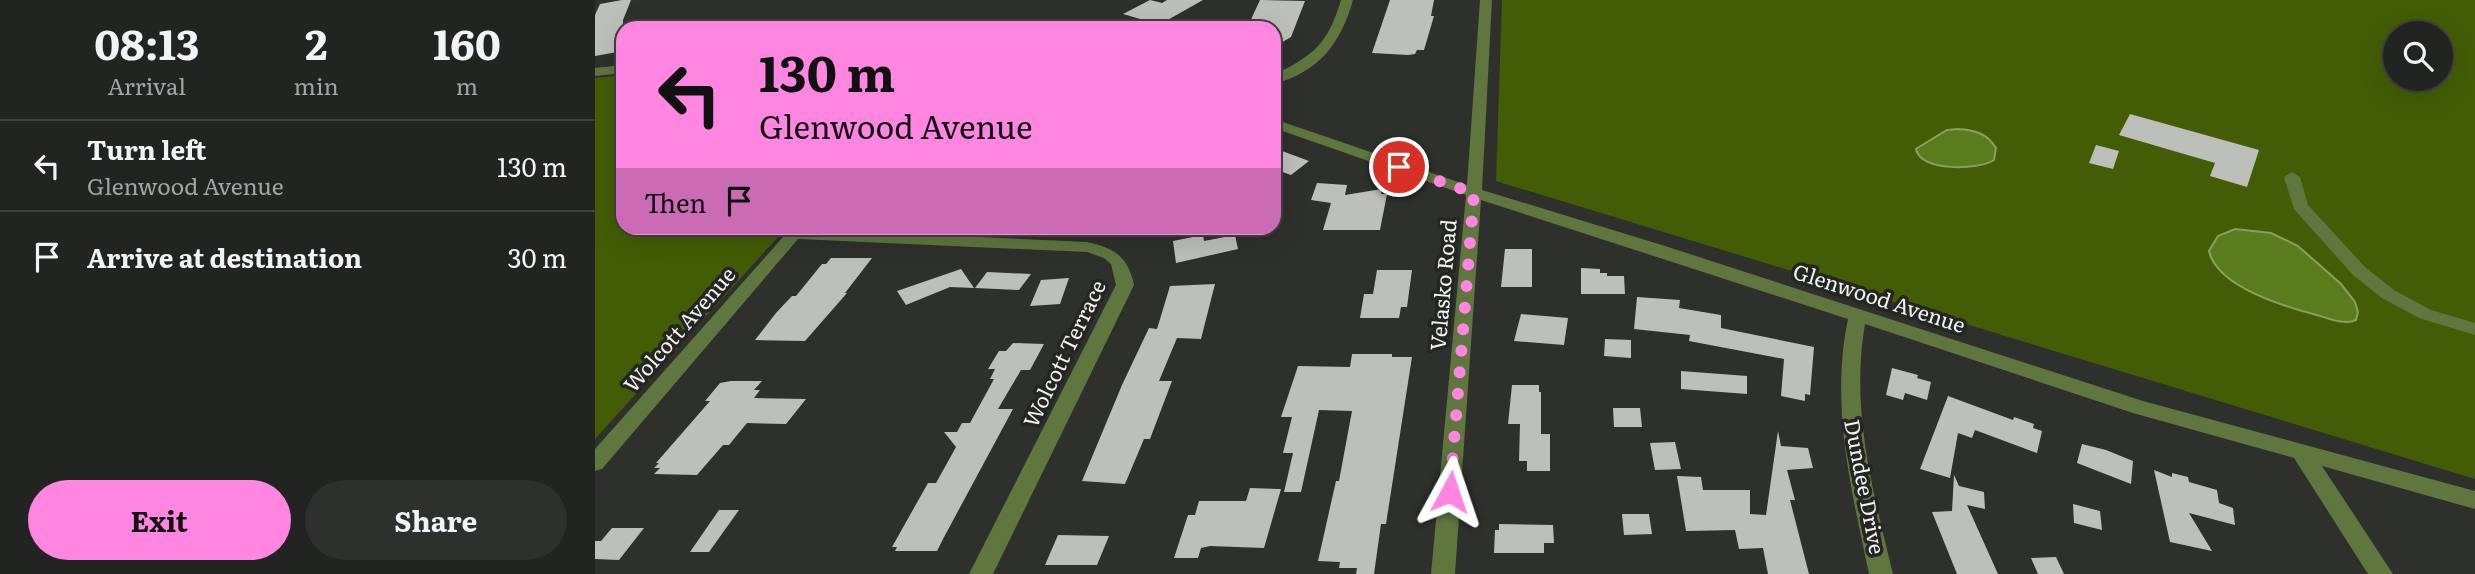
<!DOCTYPE html>
<style>
body{margin:0;font-family:Literata,serif;background:#2e302e;color:#f1f3f6;height:100vh;display:flex;flex-direction:column;font-size:26px;white-space:nowrap}
*{box-sizing:border-box;margin:0}
p{font-size:23px;color:#a2a4a5}
.icon{flex:none;width:38px;height:38px;fill:none;stroke:currentColor;stroke-width:2;stroke-linecap:round;stroke-linejoin:round}
.map{position:relative;flex:1;overflow:hidden}
.panel{display:flex;flex-direction:column;background:#222421;width:595px}
.panel>*{flex:none}
.top-card{position:absolute;left:21px;top:21px;width:665px;height:214px;border-radius:21px;box-shadow:0 7px 28px #0002,0 0 0 2px #3f413f;background:#fe86e0;color:#111;overflow:hidden}
.tools{position:absolute;left:1788px;top:21px;display:grid;gap:14px}
.tools a{display:grid;place-items:center;width:70px;height:70px;border-radius:50%;background:#222421;box-shadow:0 7px 28px #0002,0 0 0 2px #3f413f;font-size:35px}
.pin{position:absolute;display:grid;place-items:center;width:60px;height:60px;color:#fff;margin:-30px;border:4px solid #fff;border-radius:50%;box-shadow:0 2px 7px #0007}
.me{position:absolute;width:77px;margin:-38px;rotate:5deg;stroke-linejoin:round;filter:drop-shadow(0 0 5px #0008)}
.turn{display:flex;align-items:center;gap:24px;height:147px;padding:0 28px;font-size:32px}
.turn .icon{width:91px;height:91px;stroke-width:2.5}
.turn b{display:block;font-size:49px;line-height:60px}
.then{display:flex;align-items:center;height:66px;padding:0 28px;background:#0003;gap:14px;font-size:26px}
.eta{display:flex;justify-content:space-evenly;align-items:center;height:119px;text-align:center}
.eta b{font-size:42px;font-weight:700;line-height:49px}
.action{display:flex;gap:14px;margin-top:auto;padding:14px 28px}
.action a{flex:1;height:80px;border-radius:42px;background:#fe86e0;color:#111;font-size:28px;font-weight:700;line-height:80px;text-align:center}
.action a+a{background:#2e302e;color:#f1f3f6}
ul{padding:0;list-style:none}
li{display:flex;align-items:center;gap:21px;height:91px;padding:0 28px;border-top:2px solid #3f413f}
li div{flex:1}
li b{display:block;font-size:26px}
li em{font-style:normal}
main{display:flex;flex:1;min-height:0}
.map>svg:first-child{display:block}
.green{fill:#425d05;fill-rule:evenodd}
.water{fill:#5b7c1c;stroke:#89a05c;stroke-width:2}
.building{fill:#bdbfba}
.lines{fill:none;stroke-linecap:round;stroke-linejoin:round}
.minor{fill:#5f763f;fill-rule:evenodd}
.route{stroke:#fe86e0;stroke-width:12;stroke-dasharray:0 21.6}
.labels{text-anchor:middle;stroke-width:7;stroke-linejoin:round;paint-order:stroke}
.street-label{font-size:21px;fill:#f3f4f2;stroke:#242622}
</style>
<main>
<section class="panel">
<div class="eta">
<div><b>08:13</b><p>Arrival</p></div>
<div><b>2</b><p>min</p></div>
<div><b>160</b><p>m</p></div>
</div>
<ul>
<li><svg class="icon" aria-label="left" viewBox="0 0 24 24"><path d="M17 20v-9H6M10 6l-5 5 5 5"/></svg><div><b>Turn left</b><p>Glenwood Avenue</p></div><em>130 m</em></li>
<li><svg class="icon" aria-label="arrive" viewBox="0 0 24 24"><path d="M6 21V4h12l-3 4 3 4H6"/></svg><div><b>Arrive at destination</b></div><em>30 m</em></li>
</ul>
<div class="action"><a>Exit</a><a>Share</a></div>
</section>
<div class="map">
<svg width="1880" height="574" viewBox="0 0 1880 574">
<rect width="100%" height="100%" fill="#2e302c"/>
<g class="green">
<path d="M907,0H1880V479L901,181ZM1801,33H1846V79H1801Z"/>
<path d="M28,75V228H191L0,439V78Z"/>
</g>
<g class="water">
<path d="M1363,129C1379,130 1392,133 1401,148L1399,160C1384,170 1325,172 1321,149L1324,147L1352,130Z"/>
<path d="M1640,229L1676,233L1703,246L1746,284L1760,302L1763,312L1761,320C1748,326 1731,317 1718,314C1688,306 1622,286 1614,251L1623,236Z"/>
</g>
<g class="building">
<path d="M27,0H36L28,20V51L0,56V15L5,4Z"/>
<path d="M555,0L567,3L572,0H608L569,22L559,23L528,14Z"/>
<path d="M665,0L710,1L696,37L679,47V28H652Z"/>
<path d="M795,0H839L836,16H839L829,50H822L820,54L813,55L777,53Z"/>
<path d="M1535,114L1664,150L1652,187L1615,176L1620,163L1524,135Z"/>
<path d="M1501,145L1524,151L1518,169L1494,163Z"/>
<path d="M679,148L714,161L696,175L679,169Z"/>
<path d="M722,183L752,185L750,195L787,189L786,194H792L785,230H728L736,203L716,200Z"/>
<path d="M608,235L609,241L640,235L643,249L581,263L578,241Z"/>
<path d="M910,249H937V287H906Z"/>
<path d="M236,258H277L250,293H252L210,341L160,340L181,313L197,296H201L227,264H231Z"/>
<path d="M986,268L1005,269V273H1012V276H1029L1030,294H986Z"/>
<path d="M366,269L379,288L355,287L311,305L302,291Z"/>
<path d="M782,270H817L812,307H806L804,318H765L769,294H778Z"/>
<path d="M392,272L436,274L424,290L380,288Z"/>
<path d="M474,278L465,304L435,306L446,280Z"/>
<path d="M620,284L606,339L582,338L564,381H577L555,439H549L530,484L487,481L527,385L554,328L562,329L575,286Z"/>
<path d="M1042,297L1085,300L1084,308L1126,315V328L1219,347L1215,395L1210,394V401L1186,396L1189,359L1094,341L1095,335L1039,329Z"/>
<path d="M926,314L973,318L969,345L919,341Z"/>
<path d="M1010,339L1036,340V358L1009,356Z"/>
<path d="M418,343L449,344L435,370H426L403,409H418L348,539L342,551H300L302,547H297L333,483H341L361,447L349,432H362L367,423H375L399,379H395L400,369H393L404,351H411Z"/>
<path d="M757,354H797V357H817L791,524H786L779,574H761L762,568H744L745,562L723,561L741,481H744L757,411L724,410L706,492H689L698,453H688L697,417H686L703,366L755,367Z"/>
<path d="M1297,368L1323,375L1322,378L1336,382L1332,400L1310,393L1308,400L1291,395Z"/>
<path d="M1086,371L1152,376V394L1086,389Z"/>
<path d="M136,381H167L159,390H165L159,398L211,399L191,424L152,423L134,445H128L102,475L59,474L65,468H59L64,463H61L115,401H110L125,383Z"/>
<path d="M917,385H944V392H946V434H955V471H932V461H924L925,424H913Z"/>
<path d="M1353,396L1418,420L1419,417L1439,424L1438,428L1447,431L1442,453L1380,430L1377,438L1363,433L1355,478L1325,469Z"/>
<path d="M1018,408H1045L1047,427H1019Z"/>
<path d="M1183,431L1186,446L1213,448L1218,468L1192,470L1200,500H1195L1214,574H1173L1168,548L1144,549L1140,530L1091,531L1082,476L1106,477L1108,490H1155V514L1171,515Z"/>
<path d="M1080,442L1086,469L1060,470L1055,443Z"/>
<path d="M1487,444L1511,450L1538,461L1536,484L1482,463Z"/>
<path d="M1559,470L1577,477V473L1593,477L1594,482L1622,490L1624,503L1638,508L1640,525L1594,513L1617,551L1575,542Z"/>
<path d="M1359,475L1364,486L1389,492L1390,509L1372,505L1403,574H1362L1337,512L1357,511Z"/>
<path d="M655,488L686,489L669,548L615,546L606,548L603,558H579L593,515H600L604,501H651Z"/>
<path d="M1478,504L1505,511L1507,530L1479,523Z"/>
<path d="M124,510H144L114,552H95Z"/>
<path d="M1027,514H1054L1057,534L1029,535Z"/>
<path d="M904,524L958,525L959,543H949V553H899L900,530H904Z"/>
<path d="M17,528H49L24,560L0,559V541H6Z"/>
<path d="M463,535L514,536L502,565H450Z"/>
<path d="M1461,557L1469,574H1443L1436,558Z"/>
</g>
<g class="lines">
<g class="minor">
<path d="M746,0H758C746,43 724,72 679,84V75C719,55 733,44 746,0Z"/>
<path d="M885,0H897L887,190L1070,246L1548,401L1880,491V509L1727,466L1798,574H1773L1699,458L1538,413L1270,324C1255,410 1278,491 1298,574H1274C1256,488 1235,406 1253,319L886,200L860,574H836L871,195L679,128V119L872,185Z"/>
<path d="M28,65V73L0,76V68Z"/>
<path d="M1697,172L1705,177L1713,205L1770,267L1799,290L1836,310L1880,323V335L1824,318L1787,298L1758,275L1699,209L1689,177Z"/>
<path d="M196,228L492,242C519,248 533,256 539,285L398,574H374L521,285L516,264L509,258L492,252L203,239L7,469L0,471V449Z"/>
</g>
</g>
<g class="lines">
<path class="route" d="M804,167L879,193L855,492"/>
</g>
<g class="labels">
<g class="street-label">
<text transform="translate(849 285) rotate(-85)" y="7">Velasko Road</text>
<text transform="translate(1284 299) rotate(18)" y="7">Glenwood Avenue</text>
<text transform="translate(85 330) rotate(-49)" y="7">Wolcott Avenue</text>
<text transform="translate(470 354) rotate(-64)" y="7">Wolcott Terrace</text>
<text transform="translate(1269 487) rotate(79)" y="7">Dundee Drive</text>
</g>
</g>
</svg>
<div class="tools">
<a><svg class="icon" aria-label="search" viewBox="0 0 24 24"><circle cx="10" cy="10" r="6"/><path d="M15 15l6 6"/></svg></a>
</div>
<div class="pin" style="left:804px;top:167px;background:#d93025"><svg class="icon" aria-label="arrive" viewBox="0 0 24 24"><path d="M6 21V4h12l-3 4 3 4H6"/></svg></div>
<svg class="me" style="left:855px;top:492px" viewBox="-20 -20 40 40"><path d="M0-17L14 15 0 8-14 15z" fill="#fe86e0" stroke="#fff" stroke-width="4"/></svg>
<div class="top-card">
<div class="turn"><svg class="icon" aria-label="left" viewBox="0 0 24 24"><path d="M17 20v-9H6M10 6l-5 5 5 5"/></svg><div><b>130 m</b>Glenwood Avenue</div></div>
<div class="then">Then<svg class="icon" aria-label="arrive" viewBox="0 0 24 24"><path d="M6 21V4h12l-3 4 3 4H6"/></svg></div>
</div>
</div>
</main>
